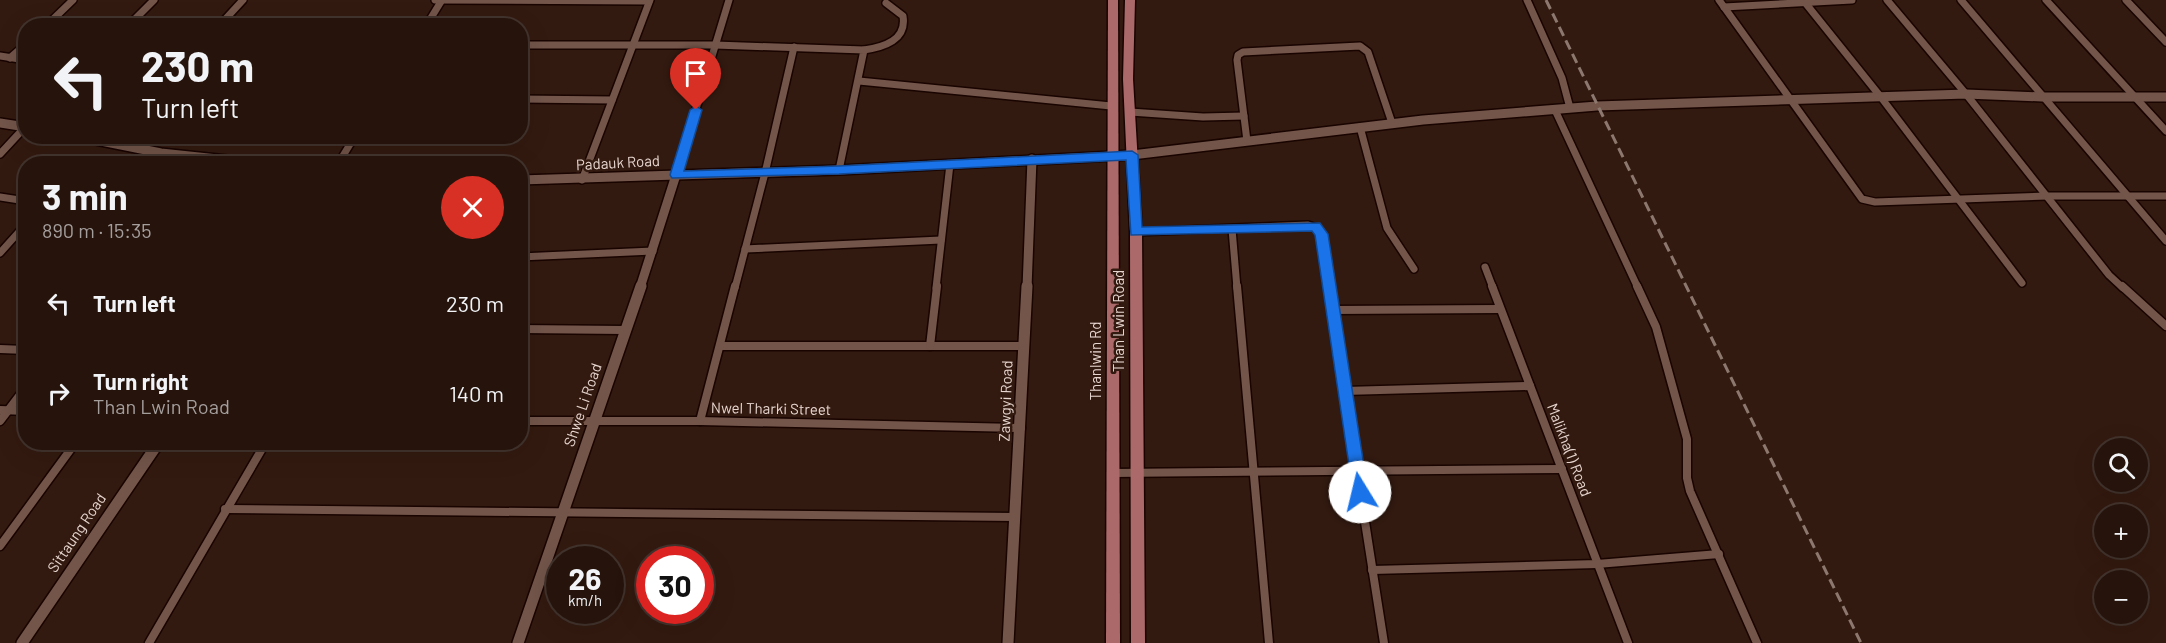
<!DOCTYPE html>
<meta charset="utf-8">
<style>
body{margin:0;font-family:Barlow,sans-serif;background:#2e1d15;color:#f1f3f6;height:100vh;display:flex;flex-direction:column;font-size:22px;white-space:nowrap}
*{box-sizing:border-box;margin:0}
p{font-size:20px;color:#a49e9d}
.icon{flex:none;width:33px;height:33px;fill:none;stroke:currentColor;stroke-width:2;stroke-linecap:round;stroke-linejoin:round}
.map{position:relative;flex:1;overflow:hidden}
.drawer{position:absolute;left:18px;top:156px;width:510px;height:294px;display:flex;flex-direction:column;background:#26140c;border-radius:24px;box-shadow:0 6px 24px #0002,0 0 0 2px #42332d}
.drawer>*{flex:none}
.banner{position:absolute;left:18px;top:18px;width:510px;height:126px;border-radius:24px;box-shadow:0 6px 24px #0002,0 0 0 2px #42332d;background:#26140c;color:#f1f3f6;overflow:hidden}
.tools{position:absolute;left:2094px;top:438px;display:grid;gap:12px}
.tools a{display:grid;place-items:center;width:54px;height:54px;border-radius:50%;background:#26140c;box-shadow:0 6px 24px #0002,0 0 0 2px #42332d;font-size:30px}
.speed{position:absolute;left:546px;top:546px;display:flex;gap:12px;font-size:30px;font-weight:700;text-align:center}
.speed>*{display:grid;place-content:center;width:78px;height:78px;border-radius:50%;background:#26140c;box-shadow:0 6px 24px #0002,0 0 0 2px #42332d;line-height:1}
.speed small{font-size:15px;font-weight:400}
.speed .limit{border:9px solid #d22;background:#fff;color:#111}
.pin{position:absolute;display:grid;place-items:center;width:51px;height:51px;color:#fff;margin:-62px -26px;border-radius:50% 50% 50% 0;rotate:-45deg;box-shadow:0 0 6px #0007}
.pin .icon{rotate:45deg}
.me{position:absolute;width:66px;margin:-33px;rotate:351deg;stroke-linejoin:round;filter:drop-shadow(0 0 4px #0008)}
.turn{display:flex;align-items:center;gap:21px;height:126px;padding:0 24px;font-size:27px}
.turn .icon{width:78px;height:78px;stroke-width:2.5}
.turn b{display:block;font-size:42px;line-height:51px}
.round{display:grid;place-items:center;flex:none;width:63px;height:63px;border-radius:32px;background:#2e1d15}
.overview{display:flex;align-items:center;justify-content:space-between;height:102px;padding:0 24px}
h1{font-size:36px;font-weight:700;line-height:45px}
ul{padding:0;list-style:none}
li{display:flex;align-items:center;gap:18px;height:90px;padding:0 24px}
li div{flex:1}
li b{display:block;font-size:22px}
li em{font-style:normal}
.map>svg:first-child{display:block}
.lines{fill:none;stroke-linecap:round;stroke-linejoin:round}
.street-far1-casing{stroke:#190400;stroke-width:10}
.street-casing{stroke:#190400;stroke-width:11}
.secondary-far1-casing{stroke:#190400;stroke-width:12}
.secondary-casing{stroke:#190400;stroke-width:14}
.primary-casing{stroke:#190400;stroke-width:3}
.street-far1{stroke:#73554a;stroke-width:7}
.street{stroke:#73554a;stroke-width:8}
.secondary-far1{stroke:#73554a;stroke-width:9}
.secondary{stroke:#73554a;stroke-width:11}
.primary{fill:#ab696a;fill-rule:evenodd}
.rail{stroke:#8d786f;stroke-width:3;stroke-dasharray:10 5;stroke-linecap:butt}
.route{fill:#1a73e8;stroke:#114b97;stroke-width:1.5}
.labels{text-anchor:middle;stroke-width:5;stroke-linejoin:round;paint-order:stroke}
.street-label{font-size:15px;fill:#e7d6cf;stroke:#331a10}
</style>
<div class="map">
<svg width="2166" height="643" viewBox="0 0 2166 643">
<rect width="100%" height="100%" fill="#331a10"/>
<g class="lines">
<g class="street-far1-casing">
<g id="street-far1">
<path d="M435,0L649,1"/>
<path d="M1527,0L1562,78L1570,108"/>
<path d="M1719,0L1862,199L1875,202L2047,196H2166"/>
<path d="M1803,0L1880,96L2022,283"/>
<path d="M1887,0L1966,94L2109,275L2123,288"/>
<path d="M1961,0L2166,241"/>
<path d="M2046,0L2166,131"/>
<path d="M2126,0L2166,42"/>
<path d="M1724,7L1852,0"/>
<path d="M46,26L73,0"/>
<path d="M128,26L154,0"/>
<path d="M219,26L243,0"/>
<path d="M426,26L442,0"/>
<path d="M520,45H715L864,50L839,170"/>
<path d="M864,50C884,47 907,40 903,16L886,3"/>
<path d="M0,56L26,60"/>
<path d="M10,58L26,44"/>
<path d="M859,81L1111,106"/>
<path d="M520,99L612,100"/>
<path d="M1555,110L1638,288"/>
<path d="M1130,112L1203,117L1244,116"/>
<path d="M1360,127L1387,228L1414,269"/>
<path d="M1247,141L1237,60L1238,55L1243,52L1360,46L1368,52L1392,123"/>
<path d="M114,144L120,136"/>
<path d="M0,154L26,126"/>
<path d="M338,164L355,136"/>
<path d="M676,175L729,0"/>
<path d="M582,180L650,0"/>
<path d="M0,197L26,201"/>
<path d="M1232,229L1237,288"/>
<path d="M1136,232L1308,225L1319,229L1328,288"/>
<path d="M745,249L941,240"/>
<path d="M0,253L26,224"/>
<path d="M520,257L653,251"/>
<path d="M1485,267L1493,288"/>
<path d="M735,288L765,173L794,47"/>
<path d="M936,288L950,164"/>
</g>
</g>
<g class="street-casing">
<g id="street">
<path d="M1237,286L1269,643"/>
<path d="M1328,286L1384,643"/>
<path d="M1492,286L1628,643"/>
<path d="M1637,286L1656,327L1687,439V478L1690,491L1757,643"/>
<path d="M2122,286L2166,326"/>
<path d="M1332,310L1500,309"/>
<path d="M520,329L624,330"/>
<path d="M720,346H1023"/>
<path d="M930,346L937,286"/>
<path d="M0,349L26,350"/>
<path d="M1344,391L1530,386"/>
<path d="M0,410L26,411"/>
<path d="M0,421L26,387"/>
<path d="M520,421H700L1021,428"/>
<path d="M700,421L735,286"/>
<path d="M1112,473L1562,469"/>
<path d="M225,509L1015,517"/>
<path d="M0,546L76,442"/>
<path d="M1372,570L1597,564L1719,554"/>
<path d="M149,643L266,442"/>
</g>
</g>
<g class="secondary-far1-casing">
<g id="secondary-far1">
<path d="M0,123L26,127"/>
<path d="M76,136L161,153L265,164"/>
<path d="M520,180L839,170L1132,155L1423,120L1597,106L1966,94L2042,97H2166"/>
<path d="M640,288L676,175"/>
<path d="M1027,288L1032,159"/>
</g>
</g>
<g class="secondary-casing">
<g id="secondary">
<path d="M22,643L159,442"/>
<path d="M518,643L641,286"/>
<path d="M1008,643L1027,286"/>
</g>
</g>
<g class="primary-casing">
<g id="primary">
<path d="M1108,0H1118L1120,643H1106Z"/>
<path d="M1125,0H1135L1133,79L1142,232L1145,643H1131L1130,232L1123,79Z"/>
</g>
</g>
<use href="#street-far1" class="street-far1"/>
<use href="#street" class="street"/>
<use href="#secondary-far1" class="secondary-far1"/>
<use href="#secondary" class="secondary"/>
<use href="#primary" class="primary"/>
<path class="rail" d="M1546,0L1861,643"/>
</g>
<path class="route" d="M696,106L702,110L684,171L839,166L1132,151L1138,155L1142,227L1320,223L1328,234L1368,492L1366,497L1360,499L1355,497L1353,492L1315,235L1312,231L1131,235L1126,160L839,174L672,178L670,175L690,110Z"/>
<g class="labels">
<g class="street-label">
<text transform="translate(618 163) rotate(-3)" y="5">Padauk Road</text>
<text transform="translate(1119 321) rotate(-90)" y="5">Than Lwin Road</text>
<text transform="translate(1096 361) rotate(-90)" y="5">Thanlwin Rd</text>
<text transform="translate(1006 401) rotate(-88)" y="5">Zawgyi Road</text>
<text transform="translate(583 405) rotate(-71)" y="5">Shwe Li Road</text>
<text transform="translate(771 409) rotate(1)" y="5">Nwel Tharki Street</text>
<text transform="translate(1569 450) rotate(69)" y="5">Malikha(1) Road</text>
<text transform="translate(77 533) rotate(-56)" y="5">Sittaung Road</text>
</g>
</g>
</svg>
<div class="tools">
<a><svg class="icon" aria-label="search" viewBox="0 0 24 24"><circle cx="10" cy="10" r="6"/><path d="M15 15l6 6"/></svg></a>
<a>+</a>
<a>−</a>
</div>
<div class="speed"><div>26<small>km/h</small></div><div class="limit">30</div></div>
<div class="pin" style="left:696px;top:110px;background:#d93025"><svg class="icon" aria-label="arrive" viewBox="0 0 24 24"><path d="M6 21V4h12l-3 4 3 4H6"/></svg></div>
<svg class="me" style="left:1360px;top:492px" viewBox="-20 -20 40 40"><circle r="19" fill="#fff"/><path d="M0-13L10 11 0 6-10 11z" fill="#1a73e8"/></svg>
<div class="banner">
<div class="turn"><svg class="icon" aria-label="left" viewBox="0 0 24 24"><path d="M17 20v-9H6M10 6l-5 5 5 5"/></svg><div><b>230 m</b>Turn left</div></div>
</div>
<section class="drawer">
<div class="overview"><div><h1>3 min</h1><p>890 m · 15:35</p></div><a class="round" style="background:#d93025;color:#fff"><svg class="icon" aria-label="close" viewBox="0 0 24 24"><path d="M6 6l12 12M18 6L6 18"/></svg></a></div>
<ul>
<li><svg class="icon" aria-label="left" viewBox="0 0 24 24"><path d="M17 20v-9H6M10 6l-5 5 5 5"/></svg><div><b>Turn left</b></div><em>230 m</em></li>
<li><svg class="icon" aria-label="right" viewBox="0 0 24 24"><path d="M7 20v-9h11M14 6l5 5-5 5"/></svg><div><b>Turn right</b><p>Than Lwin Road</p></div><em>140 m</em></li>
</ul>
</section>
</div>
